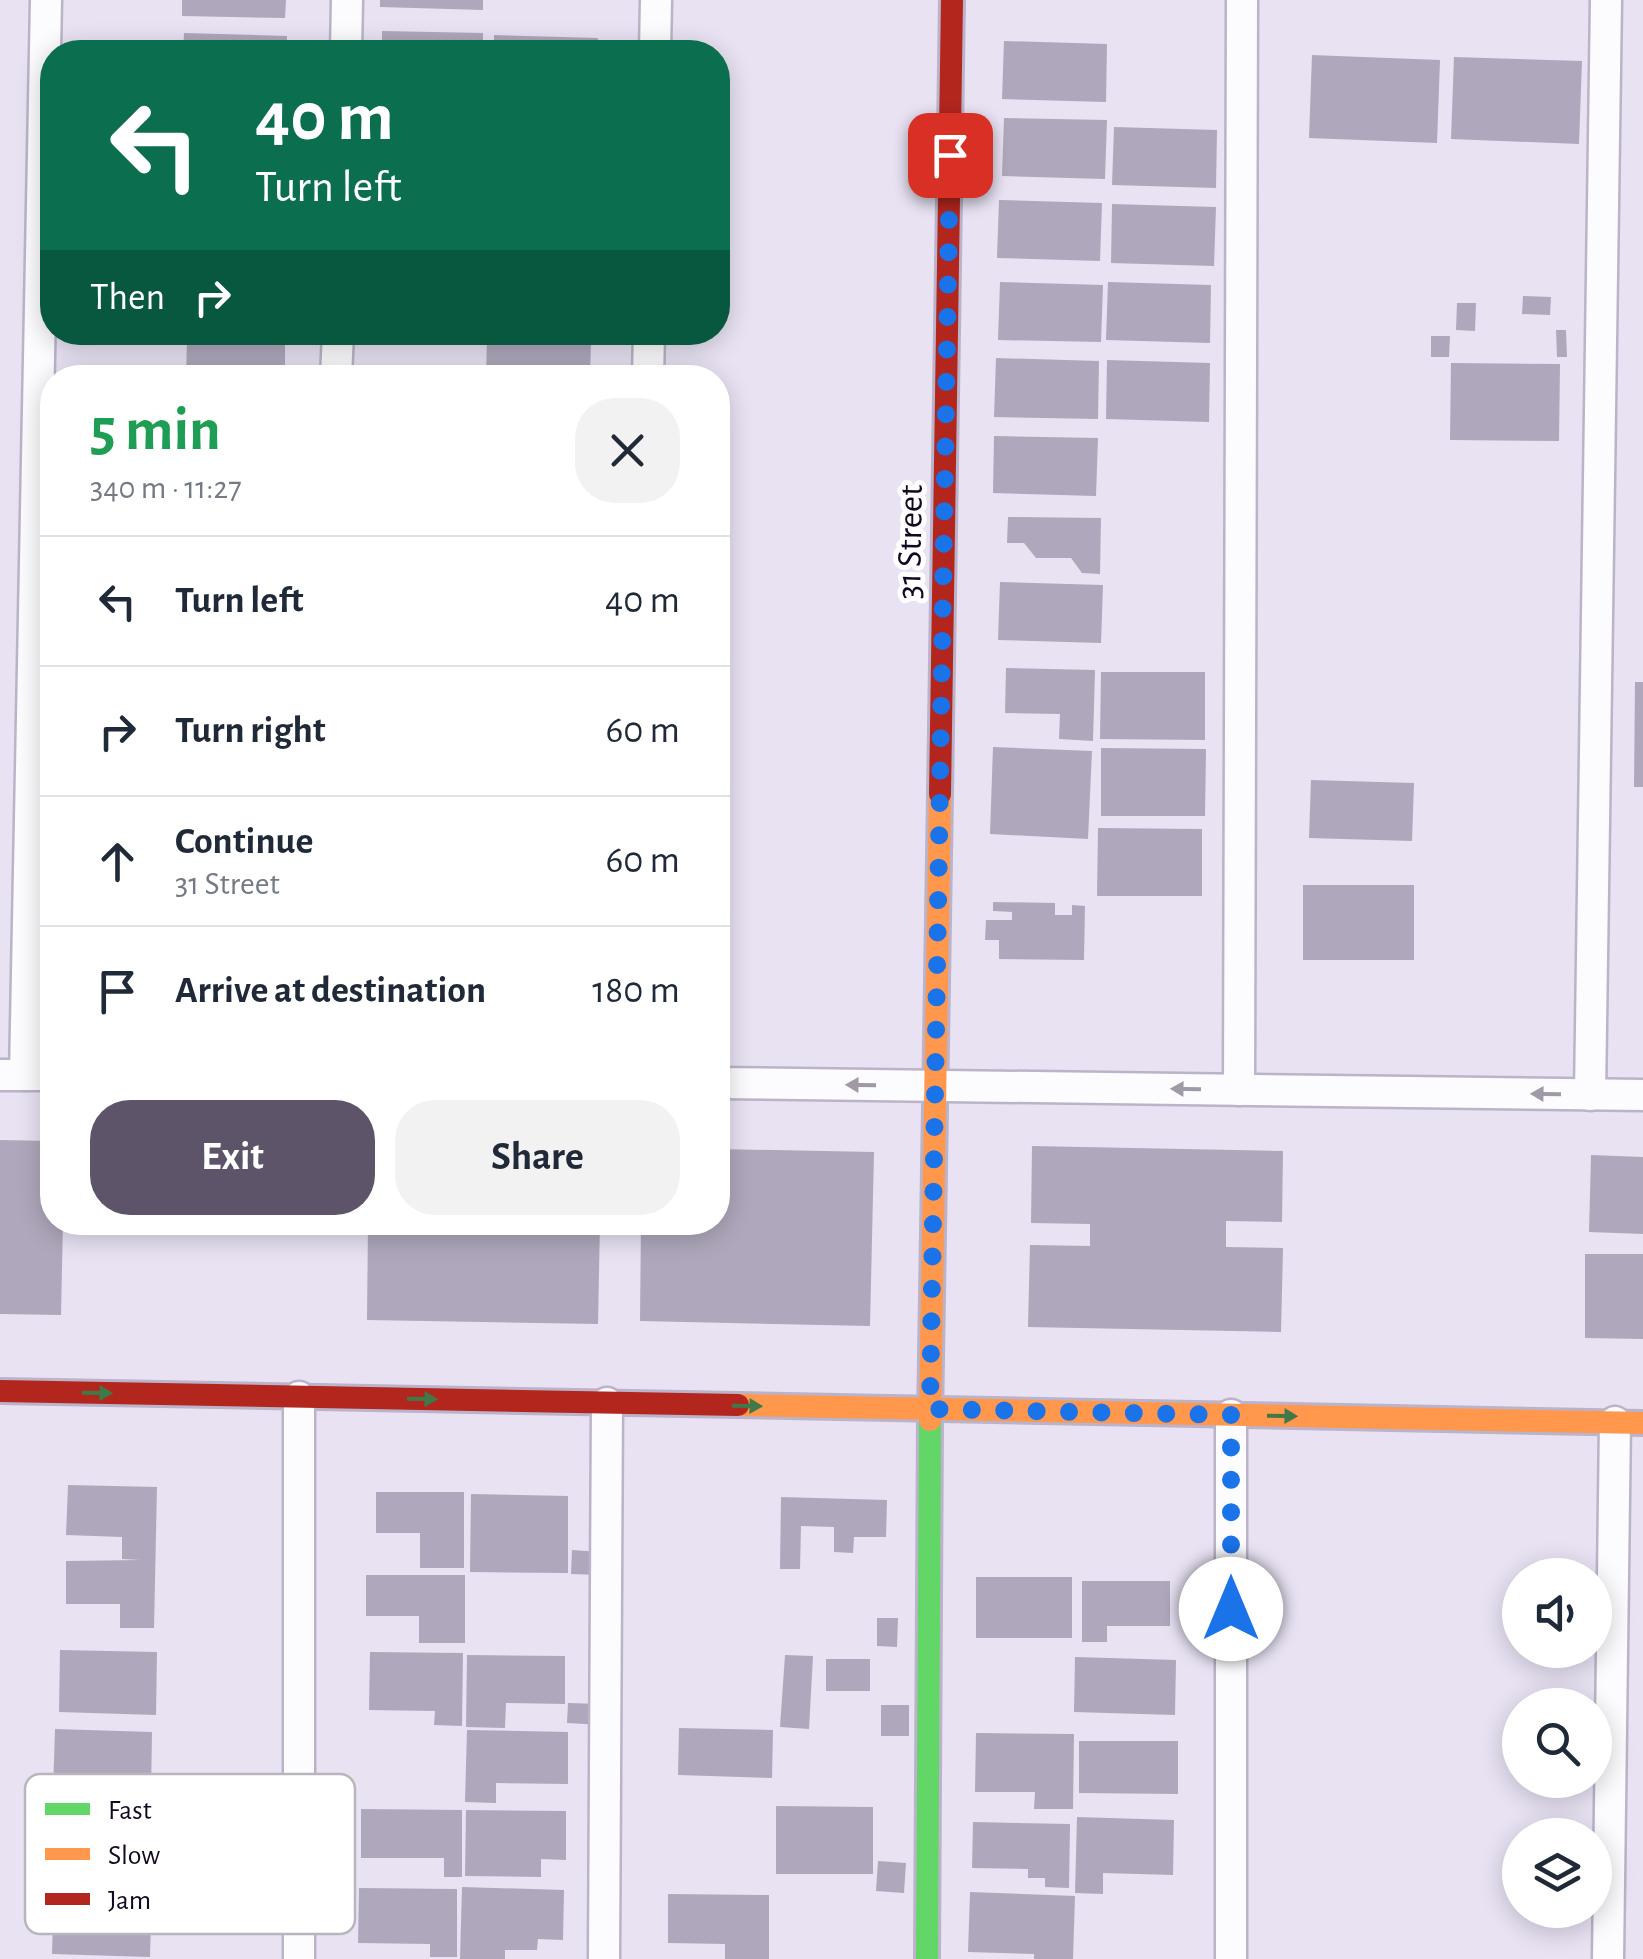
<!DOCTYPE html>
<meta charset="utf-8">
<style>
body{margin:0;font-family:"Alegreya Sans",sans-serif;background:#f2f2f3;color:#1f2937;height:100vh;display:flex;flex-direction:column;font-size:38px;white-space:nowrap}
*{box-sizing:border-box;margin:0}
p{font-size:32px;color:#747a83}
.icon{flex:none;width:55px;height:55px;fill:none;stroke:currentColor;stroke-width:2;stroke-linecap:round;stroke-linejoin:round}
.map{position:relative;flex:1;overflow:hidden}
.drawer{position:absolute;left:40px;top:365px;width:690px;height:870px;display:flex;flex-direction:column;background:#fff;border-radius:40px;box-shadow:0 5px 25px #0003}
.drawer>*{flex:none}
.guide{position:absolute;left:40px;top:40px;width:690px;height:305px;border-radius:40px;box-shadow:0 5px 25px #0003;background:#0b6e4f;color:#fff;overflow:hidden}
.controls{position:absolute;left:1502px;top:1558px;display:grid;gap:20px}
.controls a{display:grid;place-items:center;width:110px;height:110px;border-radius:50%;background:#fff;box-shadow:0 5px 25px #0003;font-size:50px}
.pin{position:absolute;display:grid;place-items:center;width:85px;height:85px;color:#fff;margin:-42px;border-radius:20px;box-shadow:0 5px 15px #0006}
.me{position:absolute;width:110px;margin:-55px;rotate:0deg;stroke-linejoin:round;filter:drop-shadow(0 0 8px #0008)}
.turn{display:flex;align-items:center;gap:35px;height:210px;padding:0 50px;font-size:45px}
.turn .icon{width:130px;height:130px;stroke-width:2.5}
.turn b{display:block;font-size:70px;line-height:85px}
.then{display:flex;align-items:center;height:95px;padding:0 50px;background:#0003;gap:20px;font-size:38px}
.round{display:grid;place-items:center;flex:none;width:105px;height:105px;border-radius:40px;background:#f2f2f3}
.head{display:flex;align-items:center;justify-content:space-between;height:170px;padding:0 50px}
h1{font-size:60px;font-weight:600;line-height:75px;color:#1e9e55}
.action{display:flex;gap:20px;margin-top:auto;padding:20px 50px}
.action a{flex:1;height:115px;border-radius:40px;background:#5e546a;color:#fff;font-size:40px;font-weight:600;line-height:115px;text-align:center}
.action a+a{background:#f2f2f3;color:#1f2937}
ul{padding:0;list-style:none}
li{display:flex;align-items:center;gap:30px;height:130px;padding:0 50px;border-top:2px solid #e0e1e3}
li div{flex:1}
li b{display:block;font-size:38px}
li em{font-style:normal}
.map>svg:first-child{display:block}
.building{fill:#afa8bc}
.lines{fill:none;stroke-linecap:round;stroke-linejoin:round}
.street-casing{stroke:#bbb3c9;stroke-width:35}
.fast-casing{stroke:#bbb3c9;stroke-width:28}
.slow-casing{stroke:#bbb3c9;stroke-width:28}
.jam-casing{stroke:#bbb3c9;stroke-width:28}
.street{stroke:#fcfbfd;stroke-width:30}
.fast{stroke:#63d668;stroke-width:22}
.slow{stroke:#ff974d;stroke-width:22}
.jam{stroke:#b3261e;stroke-width:22}
.oneway{fill:#9f9aa5}
.oneway2{fill:#3f7948}
.route{stroke:#1a73e8;stroke-width:18;stroke-dasharray:0 32.4}
.labels{text-anchor:middle;stroke-width:10;stroke-linejoin:round;paint-order:stroke}
.street-label{font-size:35px;fill:#130821;stroke:#fff}
.key{fill:#fff;stroke:#b8b5bc;stroke-width:2.5}
.key-label{font-size:28px;fill:#130821}
</style>
<div class="map">
<svg width="1643" height="1959" viewBox="0 0 1643 1959">
<rect width="100%" height="100%" fill="#e8e2f3"/>
<g class="building">
<path d="M182,0H286L285,18L182,16Z"/>
<path d="M380,0H483V10L380,7Z"/>
<path d="M382,31L483,33V52H382Z"/>
<path d="M184,33L287,36V52H183Z"/>
<path d="M494,35L598,38L597,52H494Z"/>
<path d="M1004,41L1107,44L1106,102L1002,99Z"/>
<path d="M1312,55L1440,60L1437,143L1309,138Z"/>
<path d="M1454,57L1582,61L1579,144L1451,139Z"/>
<path d="M1004,118L1107,120L1105,179L1002,176Z"/>
<path d="M1114,127L1217,130L1216,188L1112,185Z"/>
<path d="M999,200L1102,203L1100,261L997,258Z"/>
<path d="M1112,204L1216,207L1214,266L1111,263Z"/>
<path d="M1000,282L1103,285L1101,342L998,340Z"/>
<path d="M1108,282L1211,285L1210,343L1106,340Z"/>
<path d="M1523,296L1551,297L1550,315L1522,314Z"/>
<path d="M1457,303H1476L1475,331L1456,330Z"/>
<path d="M1556,330H1566L1567,357H1557Z"/>
<path d="M1431,336H1450L1449,357H1431Z"/>
<path d="M487,338L591,341L590,378H486Z"/>
<path d="M187,339L285,340V378H186Z"/>
<path d="M996,358L1099,361L1098,419L994,417Z"/>
<path d="M1107,360L1210,363L1209,422L1106,419Z"/>
<path d="M1451,363L1560,364L1559,441L1450,440Z"/>
<path d="M994,436L1098,438L1096,496L993,493Z"/>
<path d="M1008,517L1101,518L1100,574L1082,573L1071,558H1036L1024,543H1007Z"/>
<path d="M1000,582L1103,585L1101,643L998,640Z"/>
<path d="M1006,668L1095,670L1093,741L1059,739L1060,714L1005,713Z"/>
<path d="M1101,672H1205V740L1100,739Z"/>
<path d="M1635,682H1643V787H1634Z"/>
<path d="M993,747L1092,751L1088,839L990,834Z"/>
<path d="M1101,748L1206,749L1205,816H1101Z"/>
<path d="M1311,780L1414,783L1412,841L1309,838Z"/>
<path d="M1098,828L1202,829V896H1097Z"/>
<rect x="1303" y="885" width="111" height="75"/>
<path d="M993,902L1055,903V915H1072V905L1085,906L1084,960L999,959V940H985L986,920H1012V912L993,911Z"/>
<path d="M0,1140L52,1141V1222H63L61,1315L0,1314Z"/>
<path d="M1032,1146L1283,1151L1282,1222L1226,1221V1247L1283,1248L1281,1332L1028,1327L1030,1245L1090,1246V1224L1031,1223Z"/>
<path d="M718,1149L874,1152L870,1326L640,1321L641,1222H718Z"/>
<path d="M1591,1155L1643,1157V1234L1589,1232Z"/>
<path d="M368,1222H600L598,1324L367,1320Z"/>
<path d="M1585,1254H1643V1339L1585,1338Z"/>
<path d="M68,1485L157,1487L154,1628H120V1604H66V1561L140,1560L122,1559V1537L66,1535Z"/>
<path d="M376,1492H464V1568H420V1533H376Z"/>
<path d="M471,1494L568,1496V1573L470,1572Z"/>
<path d="M781,1497L887,1500L886,1537H854L853,1553L834,1552V1527L801,1526L800,1569H780Z"/>
<path d="M572,1550L601,1552L600,1575L571,1574Z"/>
<path d="M366,1575H465V1643H419V1616H366Z"/>
<rect x="976" y="1577" width="96" height="61"/>
<path d="M1082,1581H1170V1626H1107V1642H1082Z"/>
<path d="M877,1618H898L897,1647L877,1646Z"/>
<path d="M60,1650L157,1652L156,1715L59,1712Z"/>
<path d="M370,1652L463,1653L462,1726L434,1725L435,1711L369,1710Z"/>
<path d="M467,1655L565,1656V1704L506,1703L505,1728L466,1727Z"/>
<path d="M785,1655L813,1656L809,1729L780,1727Z"/>
<path d="M1075,1657L1176,1660L1175,1715L1074,1712Z"/>
<rect x="826" y="1659" width="44" height="32"/>
<path d="M568,1703L602,1704L601,1725L567,1723Z"/>
<rect x="881" y="1705" width="28" height="31"/>
<path d="M679,1728L773,1730L772,1778L678,1775Z"/>
<path d="M55,1729L152,1732L151,1794L53,1792Z"/>
<path d="M467,1730L568,1732V1784L496,1783V1803L465,1802Z"/>
<path d="M976,1733L1074,1734L1073,1809H1034L1035,1792H975Z"/>
<path d="M1079,1741H1178V1794L1079,1793Z"/>
<path d="M776,1806L873,1807V1874H776Z"/>
<path d="M361,1809L462,1810V1877H444V1858H361Z"/>
<path d="M466,1810L566,1811V1860L541,1859V1877L465,1876Z"/>
<path d="M1077,1817L1174,1820L1173,1875L1103,1873V1894L1075,1893Z"/>
<path d="M973,1822L1070,1824L1069,1888L1045,1887V1878H1028V1869L972,1868Z"/>
<path d="M878,1861L906,1863L904,1893L876,1891Z"/>
<path d="M54,1882L152,1885L150,1957L52,1954Z"/>
<path d="M462,1887L564,1890L563,1940L538,1939L537,1950H505V1959H460Z"/>
<path d="M359,1888L457,1889V1957H430V1944L358,1943Z"/>
<path d="M970,1892L1075,1896L1073,1959H1034V1954L968,1952Z"/>
<path d="M668,1894L769,1895V1959H725V1944L668,1943Z"/>
</g>
<g class="lines">
<g class="street-casing">
<g id="street">
<path d="M346,52L347,0"/>
<path d="M655,52L656,0"/>
<path d="M336,378L338,332"/>
<path d="M648,378L649,332"/>
<path d="M0,1075H52"/>
<path d="M25,1075L46,0"/>
<path d="M718,1083L1643,1095"/>
<path d="M1239,1090L1242,0"/>
<path d="M1590,1095L1606,0"/>
<path d="M299,1397V1959"/>
<path d="M1231,1415V1959"/>
<path d="M604,1959L607,1403"/>
<path d="M1608,1959L1615,1422"/>
</g>
</g>
<g class="fast-casing">
<path id="fast" d="M927,1959L930,1420"/>
</g>
<g class="slow-casing">
<g id="slow">
<path d="M738,1405L1643,1423"/>
<path d="M930,1420L940,794"/>
</g>
</g>
<g class="jam-casing">
<g id="jam">
<path d="M940,794L952,0"/>
<path d="M0,1391L738,1405"/>
</g>
</g>
<use href="#street" class="street"/>
<use href="#fast" class="fast"/>
<use href="#slow" class="slow"/>
<use href="#jam" class="jam"/>
</g>
<defs><path id="oneway-solid" d="M-6-.8H1V-3.2L6.5 0L1 3.2V.8H-6Z" transform="scale(2.5)"/></defs>
<g class="oneway">
<use href="#oneway-solid" transform="translate(861 1085) rotate(-179)"/>
<use href="#oneway-solid" transform="translate(1186 1089) rotate(-179)"/>
<use href="#oneway-solid" transform="translate(1546 1094) rotate(-179)"/>
</g>
<g class="oneway2">
<use href="#oneway-solid" transform="translate(97 1393) rotate(1)"/>
<use href="#oneway-solid" transform="translate(422 1399) rotate(1)"/>
<use href="#oneway-solid" transform="translate(747 1406) rotate(1)"/>
<use href="#oneway-solid" transform="translate(1282 1416) rotate(1)"/>
</g>
<g class="lines">
<path class="route" d="M950,155L930,1409L1231,1415V1609"/>
</g>
<g class="labels">
<g class="street-label">
<text transform="translate(909 542) rotate(-89)" y="12">31 Street</text>
</g>
</g>
<rect x="25" y="1774" width="330" height="160" rx="15" class="key"/>
<rect x="45" y="1803" width="45" height="12" fill="#63d668"/>
<rect x="45" y="1848" width="45" height="12" fill="#ff974d"/>
<rect x="45" y="1893" width="45" height="12" fill="#b3261e"/>
<g class="key-label">
<text x="108" y="1819">Fast</text>
<text x="108" y="1864">Slow</text>
<text x="108" y="1909">Jam</text>
</g>
</svg>
<div class="controls">
<a><svg class="icon" aria-label="sound" viewBox="0 0 24 24"><path d="M4 9h4l5-4v14l-5-4H4zM17 9q2 3 0 6"/></svg></a>
<a><svg class="icon" aria-label="search" viewBox="0 0 24 24"><circle cx="10" cy="10" r="6"/><path d="M15 15l6 6"/></svg></a>
<a><svg class="icon" aria-label="layers" viewBox="0 0 24 24"><path d="M12 4l9 5-9 5-9-5zM3 14l9 5 9-5"/></svg></a>
</div>
<div class="pin" style="left:950px;top:155px;background:#d93025"><svg class="icon" aria-label="arrive" viewBox="0 0 24 24"><path d="M6 21V4h12l-3 4 3 4H6"/></svg></div>
<svg class="me" style="left:1231px;top:1609px" viewBox="-20 -20 40 40"><circle r="19" fill="#fff"/><path d="M0-13L10 11 0 6-10 11z" fill="#1a73e8"/></svg>
<div class="guide">
<div class="turn"><svg class="icon" aria-label="left" viewBox="0 0 24 24"><path d="M17 20v-9H6M10 6l-5 5 5 5"/></svg><div><b>40 m</b>Turn left</div></div>
<div class="then">Then<svg class="icon" aria-label="right" viewBox="0 0 24 24"><path d="M7 20v-9h11M14 6l5 5-5 5"/></svg></div>
</div>
<section class="drawer">
<div class="head"><div><h1>5 min</h1><p>340 m · 11:27</p></div><a class="round"><svg class="icon" aria-label="close" viewBox="0 0 24 24"><path d="M6 6l12 12M18 6L6 18"/></svg></a></div>
<ul>
<li><svg class="icon" aria-label="left" viewBox="0 0 24 24"><path d="M17 20v-9H6M10 6l-5 5 5 5"/></svg><div><b>Turn left</b></div><em>40 m</em></li>
<li><svg class="icon" aria-label="right" viewBox="0 0 24 24"><path d="M7 20v-9h11M14 6l5 5-5 5"/></svg><div><b>Turn right</b></div><em>60 m</em></li>
<li><svg class="icon" aria-label="ahead" viewBox="0 0 24 24"><path d="M12 20V5M6 11l6-6 6 6"/></svg><div><b>Continue</b><p>31 Street</p></div><em>60 m</em></li>
<li><svg class="icon" aria-label="arrive" viewBox="0 0 24 24"><path d="M6 21V4h12l-3 4 3 4H6"/></svg><div><b>Arrive at destination</b></div><em>180 m</em></li>
</ul>
<div class="action"><a>Exit</a><a>Share</a></div>
</section>
</div>
